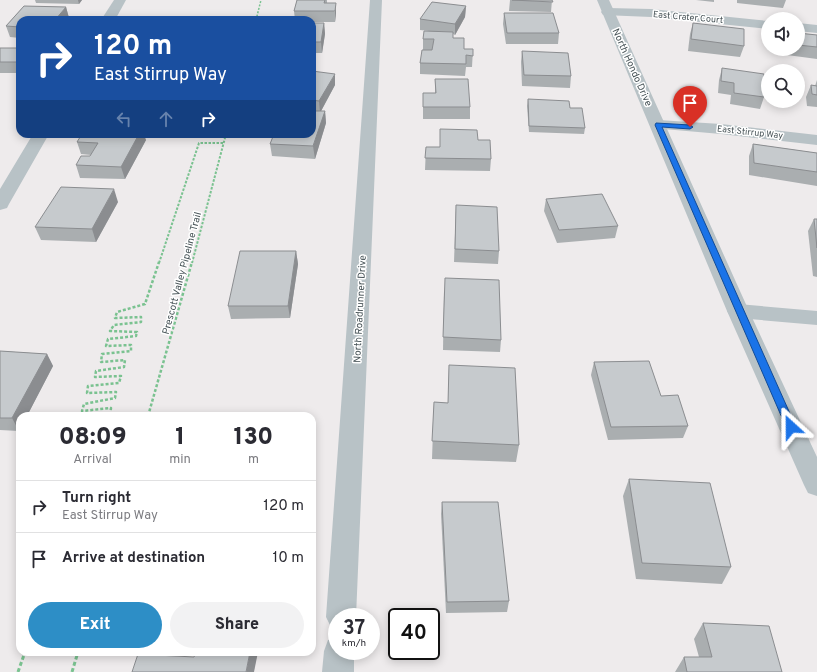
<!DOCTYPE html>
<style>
body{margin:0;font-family:Overpass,sans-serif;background:#f2f2f3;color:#2b2b33;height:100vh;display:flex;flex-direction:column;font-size:15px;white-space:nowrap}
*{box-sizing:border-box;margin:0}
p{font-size:13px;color:#7c7c81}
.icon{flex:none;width:22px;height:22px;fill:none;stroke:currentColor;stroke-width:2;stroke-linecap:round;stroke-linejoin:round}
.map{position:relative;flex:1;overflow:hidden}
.sheet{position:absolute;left:16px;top:412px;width:300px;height:244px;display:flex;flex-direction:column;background:#fff;border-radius:12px;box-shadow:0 2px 10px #0003}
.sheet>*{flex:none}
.top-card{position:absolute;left:16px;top:16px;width:300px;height:122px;border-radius:12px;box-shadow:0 2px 10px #0003;background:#1a4fa0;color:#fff;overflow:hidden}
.tools{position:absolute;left:761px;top:12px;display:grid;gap:8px}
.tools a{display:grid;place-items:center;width:44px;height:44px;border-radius:50%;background:#fff;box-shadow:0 2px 10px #0003;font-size:20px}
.speed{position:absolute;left:328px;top:608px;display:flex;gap:8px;font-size:20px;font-weight:700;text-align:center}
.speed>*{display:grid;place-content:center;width:52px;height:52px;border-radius:50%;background:#fff;box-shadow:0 2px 10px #0003;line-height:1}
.speed small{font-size:10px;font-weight:400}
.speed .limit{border:2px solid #111;border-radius:6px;background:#fff;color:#111}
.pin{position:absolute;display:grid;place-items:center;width:34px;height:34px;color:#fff;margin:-41px -17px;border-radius:50% 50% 50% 0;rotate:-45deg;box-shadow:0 0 4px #0007}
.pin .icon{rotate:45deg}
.me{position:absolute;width:44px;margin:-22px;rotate:336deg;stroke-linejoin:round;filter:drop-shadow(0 0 3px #0008)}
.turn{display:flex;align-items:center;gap:14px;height:84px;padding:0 12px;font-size:18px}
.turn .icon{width:52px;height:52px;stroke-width:2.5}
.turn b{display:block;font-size:28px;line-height:34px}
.lanes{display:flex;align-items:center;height:38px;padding:0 12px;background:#0003;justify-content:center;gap:20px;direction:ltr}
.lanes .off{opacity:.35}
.eta{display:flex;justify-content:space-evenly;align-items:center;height:68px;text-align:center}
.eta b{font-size:24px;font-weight:800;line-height:28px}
.cta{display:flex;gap:8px;margin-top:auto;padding:8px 12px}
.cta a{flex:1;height:46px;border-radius:24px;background:#2d8ec6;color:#fff;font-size:16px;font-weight:800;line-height:46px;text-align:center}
.cta a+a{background:#f2f2f3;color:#2b2b33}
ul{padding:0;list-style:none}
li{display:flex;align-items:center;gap:12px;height:52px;padding:0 12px;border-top:1px solid #e1e1e2}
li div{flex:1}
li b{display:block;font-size:15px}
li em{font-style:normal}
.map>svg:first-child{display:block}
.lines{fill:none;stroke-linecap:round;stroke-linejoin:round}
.path-far3{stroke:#7ac290;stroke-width:1.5;stroke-dasharray:2 1.5;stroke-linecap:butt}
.path-far2{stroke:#7ac290;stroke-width:2;stroke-dasharray:2.5 1.5;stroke-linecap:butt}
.path-far1{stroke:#7ac290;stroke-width:2.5;stroke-dasharray:3 2;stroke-linecap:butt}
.path{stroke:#7ac290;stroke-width:3;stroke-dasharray:4 2.5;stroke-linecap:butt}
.minor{fill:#b8c2c6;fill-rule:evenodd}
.tertiary{fill:#b8c2c6;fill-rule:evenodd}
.wall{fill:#aaaeb0}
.shaded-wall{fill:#8b8d90}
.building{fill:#c6cacd;stroke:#8b8d90}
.route{fill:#1a73e8;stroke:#114b97}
.labels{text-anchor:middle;stroke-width:3;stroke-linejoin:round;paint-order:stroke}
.far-street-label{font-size:9px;fill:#465256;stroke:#fff}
.street-label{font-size:10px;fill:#465256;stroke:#fff}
</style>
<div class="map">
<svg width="817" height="672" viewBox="0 0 817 672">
<rect width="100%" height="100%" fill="#eeebec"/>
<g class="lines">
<path class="path-far3" d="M256,20L261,0"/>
<g class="path-far2">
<path d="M159,263L199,143H224"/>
<path d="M192,263L226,134"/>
</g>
<g class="path-far1">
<path d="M105,416L110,415L111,408L82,411L84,404L115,398L116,392L87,393L88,386L119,383L121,376L95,377L96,371L124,367L125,360L101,362L102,354L131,351V345L106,346L108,339L136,336L137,332L110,331L114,325L141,322V317L115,318L117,312L145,304L159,262"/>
<path d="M148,416L192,262"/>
</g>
<g class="path">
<path d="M18,672L25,652"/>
<path d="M72,672L78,652"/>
</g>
<g class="minor">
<path d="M114,0H126L115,20H101Z"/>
<path d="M370,0H382L356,617H337V630L331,627L326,617Z"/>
<path d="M608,8L651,9L768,21V29L651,17L603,15L601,12L603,9Z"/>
<path d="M798,23L817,25V33L798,31Z"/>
<path d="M658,120L721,124L817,135V145L721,134L652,128L650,125L652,122Z"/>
<path d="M33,134H49L9,204L7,208L0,210V189Z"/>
<path d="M738,304L817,311V325L738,318L730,316L727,311L730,306Z"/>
<path d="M337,637V651H354V672H322L324,651L328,640Z"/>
</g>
<path class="tertiary" d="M597,0H609L749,311L817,457V496L808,493L804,485L727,311Z"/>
</g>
<g class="wall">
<path d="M35,0H82L79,4L36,3Z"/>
<path d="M297,0H327V3L336,13L335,22H312V20H295L294,11Z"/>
<path d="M510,0H552L551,12L509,11Z"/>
<path d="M696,0H714V2Z"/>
<path d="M737,0H786L783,8L737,3Z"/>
<path d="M24,6L66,7L69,18L67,20H20V38L10,37L6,26Z"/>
<path d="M466,6L465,17L455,35L453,34V38L464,49H473L472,67H466L465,76L420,74V63L423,50V39L429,31L420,30V19Z"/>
<path d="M504,13L559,33L558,44H506L503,24Z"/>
<path d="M312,23H324L325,34L322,53H312Z"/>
<path d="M693,23L744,46L740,57L688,51L690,34Z"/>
<path d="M798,33L817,35V59L787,55L786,49H798Z"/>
<rect x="0" y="48" width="20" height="25"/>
<path d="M522,51L571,76L570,88L522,86L521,62Z"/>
<path d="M722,68L764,97L760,109L730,104L731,95L718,93L719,80Z"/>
<path d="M312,71L335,85L321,111H325L326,123L315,159L272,156L270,144L312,134Z"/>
<path d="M435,79L470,107V119H423V93H435Z"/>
<path d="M817,80V107L807,106L806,97L811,85L815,86Z"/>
<path d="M528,99L570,108L585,128L584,134L529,132L527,106Z"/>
<path d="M440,129L478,140L491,159L490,171L425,170L426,147H440Z"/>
<path d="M146,140L125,179L80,178L76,165L90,156L91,155L81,154L77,142Z"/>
<path d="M753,144L817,153V186L749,175V156Z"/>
<path d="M546,199L618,226L615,238L557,243L544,211Z"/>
<path d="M118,202L96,242L41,240L35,227Z"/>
<path d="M456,205L499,251L498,264L454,262Z"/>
<path d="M814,219H817V277L813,276L808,231Z"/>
<path d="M296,251L298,264L290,318L231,319L228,306Z"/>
<path d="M444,291L501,340L500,352L443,350Z"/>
<path d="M0,351L47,354L53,366L19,431L0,430Z"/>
<path d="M594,362L661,396L688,426L683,438L608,440L591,375Z"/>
<path d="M449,365L519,445L516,462L432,459L434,402L448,403Z"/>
<path d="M629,479L731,567L722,584L636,579L623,496Z"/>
<path d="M442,502L509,601L507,612L446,613L441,514Z"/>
<path d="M703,623L782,672H675L684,657H699L694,639Z"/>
</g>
<g class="shaded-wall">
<path d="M78,0H82L79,4Z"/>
<path d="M336,3V13L335,22V11Z"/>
<path d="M466,6L465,17L455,35V24Z"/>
<path d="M66,7L69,18L67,20H55Z"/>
<path d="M324,23L325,34L322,53L321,42Z"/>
<path d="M335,74V85L320,113L319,101Z"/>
<path d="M325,111L326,123L315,159L313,146Z"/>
<path d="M139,134H144L146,140L125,179L121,167Z"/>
<path d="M114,189L118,202L96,242L92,229Z"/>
<path d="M296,251L298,264L290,318L288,306Z"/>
<path d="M47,354L53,366L27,416H20V429L19,431L12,418Z"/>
<path d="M250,652H258L254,672H246Z"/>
</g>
<g class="building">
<path d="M297,0H325L324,3H336L335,11H294Z"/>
<path d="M512,0H552L553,2Z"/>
<path d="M432,2L466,6L455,24L420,19Z"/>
<path d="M24,6L66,7L55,20H20V27L6,26Z"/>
<path d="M504,13H553L559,33H507Z"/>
<path d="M159,19L180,20H158Z"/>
<path d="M312,23H324L321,42H312Z"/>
<path d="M693,23L744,29V46L691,39Z"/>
<path d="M424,31L453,32V38H464V49H473V56L466,55V64L420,63L422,50H432L434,39H423Z"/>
<path d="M798,33L817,35V47L798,45Z"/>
<rect x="0" y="48" width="20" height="14"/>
<path d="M522,51L568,53L571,76L524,75Z"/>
<path d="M722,68L764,74V97L734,93V83L721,81Z"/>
<path d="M312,71L335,74L319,101L312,100Z"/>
<path d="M435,79H468L470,107H423V93H436Z"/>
<path d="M811,85L817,86V95L812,94Z"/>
<path d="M528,99L569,101L570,108H582L585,128L529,126Z"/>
<path d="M312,111H325L313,146L270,144L274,134H312Z"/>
<path d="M440,129L477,130L478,140H490L491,159L425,158L426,147H440Z"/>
<path d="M82,134H139L121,167L76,165L81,156H90L98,143L77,142Z"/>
<path d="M753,144L817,153V172L754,163Z"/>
<path d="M61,187L114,189L92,229L35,227Z"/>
<path d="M602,194L618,226L559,230L546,199Z"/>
<path d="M456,205L497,207L499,251L455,249Z"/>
<path d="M814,219H817V248Z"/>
<path d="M240,251H296L288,306H228Z"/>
<path d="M445,278L499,280L501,340L443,337Z"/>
<path d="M0,351L47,354L12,418H0Z"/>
<path d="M649,361L661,396L678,395L688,426L611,427L594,362Z"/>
<path d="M449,365L515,368L519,445L432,441L434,402L448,403Z"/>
<path d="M629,479L710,483L731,567L642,563Z"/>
<path d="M442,502H498L509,601L447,602Z"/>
<path d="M703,623L769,626L782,672H687L684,657H712Z"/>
<path d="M196,652H250L246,672H132L138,654L194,657Z"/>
</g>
<path class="route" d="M656,123L690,125L693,127L690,129L662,127L796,427L794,430H787L786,427L655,125Z"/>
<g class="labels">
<g class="far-street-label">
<text transform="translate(688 17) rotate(5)" y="3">East Crater Court</text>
<text transform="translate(750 132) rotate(6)" y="3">East Stirrup Way</text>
</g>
<g class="street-label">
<text transform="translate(633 67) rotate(66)" y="4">North Hondo Drive</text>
<text transform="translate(181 273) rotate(-75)" y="4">Prescott Valley Pipeline Trail</text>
<text transform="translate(359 309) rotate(-87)" y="4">North Roadrunner Drive</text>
</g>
</g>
</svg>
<div class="tools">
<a><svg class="icon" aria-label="sound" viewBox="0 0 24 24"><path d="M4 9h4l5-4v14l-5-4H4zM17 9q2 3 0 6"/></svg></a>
<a><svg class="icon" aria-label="search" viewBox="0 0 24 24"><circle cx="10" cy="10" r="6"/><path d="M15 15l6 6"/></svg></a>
</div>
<div class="speed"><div>37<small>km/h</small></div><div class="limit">40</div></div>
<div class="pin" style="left:690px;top:127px;background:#d93025"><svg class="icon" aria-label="arrive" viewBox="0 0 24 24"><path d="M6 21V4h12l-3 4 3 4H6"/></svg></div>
<svg class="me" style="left:791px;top:427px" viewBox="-20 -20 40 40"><path d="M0-17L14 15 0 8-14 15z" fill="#1a73e8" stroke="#fff" stroke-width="4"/></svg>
<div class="top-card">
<div class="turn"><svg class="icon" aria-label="right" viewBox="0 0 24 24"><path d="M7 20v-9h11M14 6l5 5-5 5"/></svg><div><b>120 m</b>East Stirrup Way</div></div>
<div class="lanes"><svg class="icon off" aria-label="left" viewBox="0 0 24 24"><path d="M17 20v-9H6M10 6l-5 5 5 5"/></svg><svg class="icon off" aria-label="ahead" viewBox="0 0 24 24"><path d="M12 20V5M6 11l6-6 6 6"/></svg><svg class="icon" aria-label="right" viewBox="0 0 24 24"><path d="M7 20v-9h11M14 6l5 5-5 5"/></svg></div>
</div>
<section class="sheet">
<div class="eta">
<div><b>08:09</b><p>Arrival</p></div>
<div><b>1</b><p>min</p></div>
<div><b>130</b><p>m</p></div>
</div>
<ul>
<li><svg class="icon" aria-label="right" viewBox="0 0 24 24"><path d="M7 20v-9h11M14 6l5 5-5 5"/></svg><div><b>Turn right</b><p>East Stirrup Way</p></div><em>120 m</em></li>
<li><svg class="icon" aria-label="arrive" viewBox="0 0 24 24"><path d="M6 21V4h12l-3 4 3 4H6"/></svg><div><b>Arrive at destination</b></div><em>10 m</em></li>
</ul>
<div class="cta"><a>Exit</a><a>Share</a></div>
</section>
</div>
